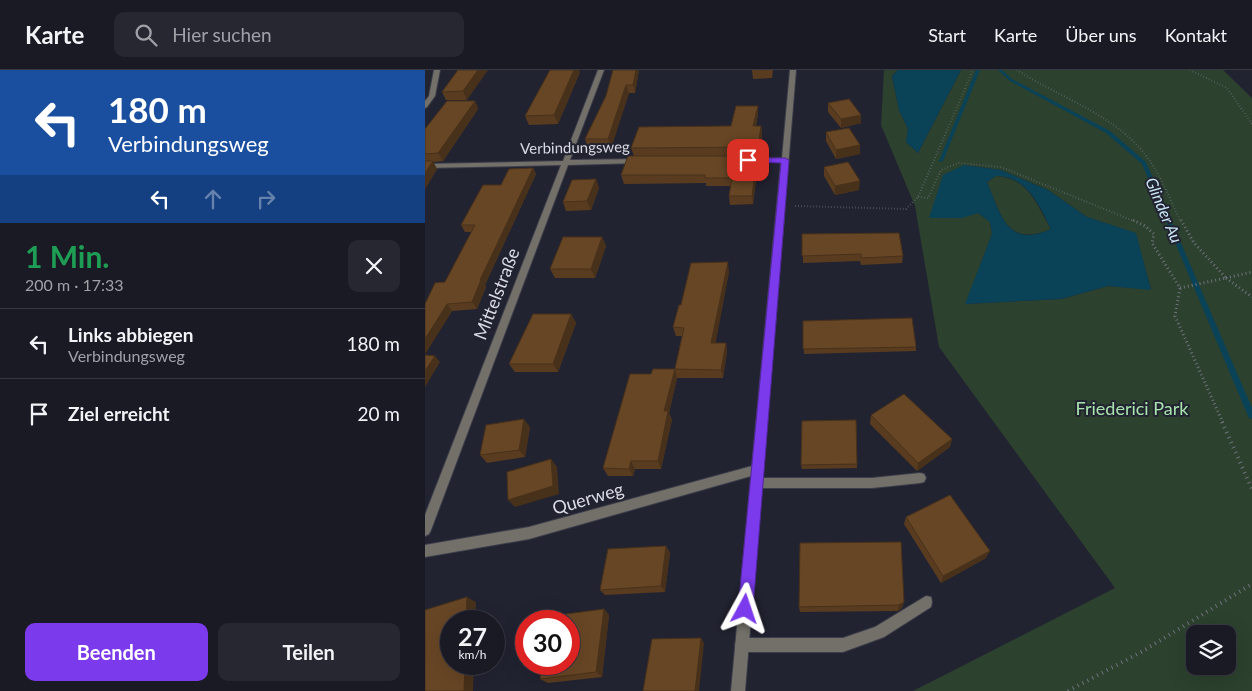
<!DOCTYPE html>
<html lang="de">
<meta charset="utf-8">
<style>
body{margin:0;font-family:Lato,sans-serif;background:#272732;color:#f1f3f6;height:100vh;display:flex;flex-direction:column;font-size:19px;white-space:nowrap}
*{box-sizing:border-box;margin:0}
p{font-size:16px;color:#9fa1a7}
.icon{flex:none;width:28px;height:28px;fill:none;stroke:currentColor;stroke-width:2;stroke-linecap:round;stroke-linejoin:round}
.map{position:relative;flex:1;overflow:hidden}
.side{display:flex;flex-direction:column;background:#1a1a25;width:425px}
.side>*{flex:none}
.guide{background:#1a4fa0;color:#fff;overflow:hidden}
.fabs{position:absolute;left:761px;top:555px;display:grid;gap:10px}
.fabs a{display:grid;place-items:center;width:50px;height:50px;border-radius:10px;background:#1a1a25;box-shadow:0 5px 20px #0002,0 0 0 1px #383842;font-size:25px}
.speed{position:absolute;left:15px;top:540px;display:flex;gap:10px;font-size:25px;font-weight:700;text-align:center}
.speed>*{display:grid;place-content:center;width:65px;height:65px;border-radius:50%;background:#1a1a25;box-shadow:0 5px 20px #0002,0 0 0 1px #383842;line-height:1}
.speed small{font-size:12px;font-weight:400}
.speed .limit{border:8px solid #d22;background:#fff;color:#111}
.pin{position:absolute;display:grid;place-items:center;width:42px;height:42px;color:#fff;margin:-21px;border-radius:10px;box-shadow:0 2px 8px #0006}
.me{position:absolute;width:55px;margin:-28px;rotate:5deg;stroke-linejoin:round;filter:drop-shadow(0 0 4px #0008)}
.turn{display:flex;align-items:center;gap:18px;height:105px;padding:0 25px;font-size:22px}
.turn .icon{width:65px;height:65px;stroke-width:2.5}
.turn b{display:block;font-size:35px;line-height:42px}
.lanes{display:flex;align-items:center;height:48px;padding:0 25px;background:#0003;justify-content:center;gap:25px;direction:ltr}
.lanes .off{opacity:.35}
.round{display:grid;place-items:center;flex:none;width:52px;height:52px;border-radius:10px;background:#272732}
.headline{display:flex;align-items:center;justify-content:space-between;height:85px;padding:0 25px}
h1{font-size:30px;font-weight:700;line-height:38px;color:#1e9e55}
.action{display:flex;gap:10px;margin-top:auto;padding:10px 25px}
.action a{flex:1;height:58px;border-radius:10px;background:#7c3aed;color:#fff;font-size:20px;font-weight:700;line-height:58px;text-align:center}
.action a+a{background:#272732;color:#f1f3f6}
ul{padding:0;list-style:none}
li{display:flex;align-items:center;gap:15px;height:70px;padding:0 25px;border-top:1px solid #383842}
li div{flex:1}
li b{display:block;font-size:19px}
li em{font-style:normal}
header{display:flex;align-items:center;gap:30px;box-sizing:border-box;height:70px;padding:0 25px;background:#1a1a25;border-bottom:1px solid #383842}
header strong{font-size:24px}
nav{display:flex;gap:28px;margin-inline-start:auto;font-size:18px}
.search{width:350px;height:45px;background:#272732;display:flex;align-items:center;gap:12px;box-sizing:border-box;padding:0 18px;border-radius:10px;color:#9fa1a7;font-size:19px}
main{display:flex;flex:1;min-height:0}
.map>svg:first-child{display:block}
.green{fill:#2c412e;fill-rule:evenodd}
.water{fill:#0a4258;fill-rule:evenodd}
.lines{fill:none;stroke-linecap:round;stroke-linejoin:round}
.stream{fill:#0a4258;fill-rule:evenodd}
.service-casing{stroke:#3c3d4a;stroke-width:2}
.minor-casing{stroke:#3c3d4a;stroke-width:2}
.path-far2{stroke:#70727d;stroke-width:2;stroke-dasharray:0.5 2.5;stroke-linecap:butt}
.path-far1{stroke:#70727d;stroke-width:3;stroke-dasharray:1 3;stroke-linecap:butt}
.path{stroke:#70727d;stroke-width:4;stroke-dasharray:1 4.5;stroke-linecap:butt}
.service{fill:#727069;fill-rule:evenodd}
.minor{fill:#727069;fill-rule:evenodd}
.wall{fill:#593c20}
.shaded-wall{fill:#48311a}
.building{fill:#674625;stroke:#48311a}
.route{fill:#7c3aed;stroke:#51269a}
.labels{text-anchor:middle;stroke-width:4;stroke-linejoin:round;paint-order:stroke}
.far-street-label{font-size:15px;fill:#d9dbe4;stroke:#222331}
.far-water-label{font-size:16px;font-style:italic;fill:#cceaf9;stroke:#222331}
.street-label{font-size:18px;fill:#d9dbe4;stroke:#222331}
.park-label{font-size:18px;fill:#a8e3ad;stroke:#222331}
</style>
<header>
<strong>Karte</strong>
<div class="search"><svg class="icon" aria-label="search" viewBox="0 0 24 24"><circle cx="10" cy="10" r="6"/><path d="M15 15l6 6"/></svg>Hier suchen</div>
<nav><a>Start</a><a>Karte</a><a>Über uns</a><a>Kontakt</a></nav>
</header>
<main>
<section class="side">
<div class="guide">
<div class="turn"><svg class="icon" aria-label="left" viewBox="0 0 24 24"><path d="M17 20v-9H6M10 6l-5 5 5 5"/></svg><div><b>180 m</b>Verbindungsweg</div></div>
<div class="lanes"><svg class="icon" aria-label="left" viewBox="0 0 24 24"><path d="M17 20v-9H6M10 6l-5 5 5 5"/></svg><svg class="icon off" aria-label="ahead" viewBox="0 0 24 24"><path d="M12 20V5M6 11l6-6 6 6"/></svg><svg class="icon off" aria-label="right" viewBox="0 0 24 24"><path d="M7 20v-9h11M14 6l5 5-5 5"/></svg></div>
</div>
<div class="headline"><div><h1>1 Min.</h1><p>200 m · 17:33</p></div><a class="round"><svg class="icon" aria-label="close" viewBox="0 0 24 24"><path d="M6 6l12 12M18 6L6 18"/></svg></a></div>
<ul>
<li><svg class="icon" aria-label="left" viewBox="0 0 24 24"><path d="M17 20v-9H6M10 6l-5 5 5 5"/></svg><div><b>Links abbiegen</b><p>Verbindungsweg</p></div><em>180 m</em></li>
<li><svg class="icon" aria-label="arrive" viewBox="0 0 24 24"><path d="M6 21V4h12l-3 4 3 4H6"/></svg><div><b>Ziel erreicht</b></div><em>20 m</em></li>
</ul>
<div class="action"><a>Beenden</a><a>Teilen</a></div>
</section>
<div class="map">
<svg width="827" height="621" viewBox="0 0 827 621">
<rect width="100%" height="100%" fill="#222331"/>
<g class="green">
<path d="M459,0H473L467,6L474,40L483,59L481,72L493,83L536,0H798L827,28V621H488L690,518L514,277L490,136L456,55ZM539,95L576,100L623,120L662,147L710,163L726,219L683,216L636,229L541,234L567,164L565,152L553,143ZM770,564H802V596H770Z"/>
<path d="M571,106C603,107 612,135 626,159C582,178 576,145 562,112Z"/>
</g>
<g class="water">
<path d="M473,0H536L493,83L481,72L483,59L474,40L467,6Z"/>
<path d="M539,95L576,100L623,120L662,147L711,163L726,220L683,216L636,229L540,234L567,164L565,152L553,143L537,148H504L518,105ZM571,106C602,106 614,135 626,159C582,179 576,145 562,112Z"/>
</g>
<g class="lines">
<g class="stream">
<path d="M551,0H555L518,91L514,92V91Z"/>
<path d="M573,0H577L587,9L685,61L721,92L827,338V349L824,348L823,346L717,94L681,63L585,11Z"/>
</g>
<g class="service-casing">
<g id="service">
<path d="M495,403L499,404L501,408L499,412L495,413L447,418H332L328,417L326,413L328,409L332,408H447Z"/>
<path d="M501,526L506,527L507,532L506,537L459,567L418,582H317L312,580L310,575L312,570L317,568H418L450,557Z"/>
</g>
</g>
<g class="minor-casing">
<g id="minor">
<path d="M9,0H15L10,26L2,37L0,38V31L4,26Z"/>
<path d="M173,0H179L145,90L214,89L218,91L214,93L143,95L6,460L4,464L0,466V445L136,95L0,98V94L138,91Z"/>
<path d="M365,0H371L320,621H306L326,406L104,469L0,487V475L104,457L327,396L356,92H321L317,90L321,88H357Z"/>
</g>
</g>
<g class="path-far2">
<path d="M592,0C635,28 690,44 722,87C737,107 745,130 756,152"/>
<path d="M765,0L802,18L827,54"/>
<path d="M493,127L503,128L516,100L534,93L576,97L711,152"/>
<path d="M370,136L481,139L493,127L548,0"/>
</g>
<g class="path-far1">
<path d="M708,150L720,156L729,164L727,173L755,218L750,246L798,353"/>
<path d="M801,208L827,227"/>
<path d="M801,208L827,202"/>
<path d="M755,218L801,208L769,173L756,150"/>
</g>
<g class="path">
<path d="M797,352L827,419"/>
<path d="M643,621L718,581L827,514"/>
</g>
<use href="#service" class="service"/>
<use href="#minor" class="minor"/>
</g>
<g class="wall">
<path d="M33,0L42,30H21L17,22Z"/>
<path d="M214,0L210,23H204L186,78H163L160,69L181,26Z"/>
<path d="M327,0H348L347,8L328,9Z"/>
<path d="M155,2L133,54L104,55L100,46Z"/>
<path d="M50,31L53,39L18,91L8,92L12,99L0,119V59Z"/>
<path d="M403,33L436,45V53L416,58L403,42Z"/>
<path d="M333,44L331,56H336L337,65L334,86H332L333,94L328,134L305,135L304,126L306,116H281V113L199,114L196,105L209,86L206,78L306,56Z"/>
<path d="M401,62L435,84L411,89L401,71Z"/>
<path d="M399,97L434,120L410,125L399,106Z"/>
<path d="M108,98L111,104L60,215L61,217L52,239L27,241L0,284L20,212L47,162H40L36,155L76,115Z"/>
<path d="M171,109L174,118L166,140L141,141L138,132Z"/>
<path d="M377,164L478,186L477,193L436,195L435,191L378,193Z"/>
<path d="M177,167L181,176L170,208H130L125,199Z"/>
<path d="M304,202L290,273H301L302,282L298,308H252L244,343L247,350L236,399H210L208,406H183L178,398L226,304L250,299L257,266H251L248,257L256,235Z"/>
<path d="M146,244L151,253L133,302H90L84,294Z"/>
<path d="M378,251L491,277V281L379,284Z"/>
<path d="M446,345L527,369L525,377L492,401L445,354Z"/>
<path d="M105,357L100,387L62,393L55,385Z"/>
<path d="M432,394V398L377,399L376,395Z"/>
<path d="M481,447L561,488L516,513L479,454Z"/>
<path d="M241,476L245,483L240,522L180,525L175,520Z"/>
<path d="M479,532L477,538L473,541L375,542L374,537Z"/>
<path d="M179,539L184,545L177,607L123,613L115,609Z"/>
</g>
<g class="shaded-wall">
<path d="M53,0H63L42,30L38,21Z"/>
<path d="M149,0H154L155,2L133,54L129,45Z"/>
<path d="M211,0H214L210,23L208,15Z"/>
<path d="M201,15L204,23L186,78L183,69Z"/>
<path d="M50,31L53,39L18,91L13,83Z"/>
<path d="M333,36V44L329,65L328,56Z"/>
<path d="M436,45V53L416,58V49Z"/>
<path d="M336,56L337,65L334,86L333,77Z"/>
<path d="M435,75V84L411,89V80Z"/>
<path d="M332,86L333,94L328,134L327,126Z"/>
<path d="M8,91L12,99L0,119V103Z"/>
<path d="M108,98L111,104L60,215L61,217L52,239L47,232L55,210Z"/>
<path d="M171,109L174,118L166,140L162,131Z"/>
<path d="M435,111L434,120L410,125V116Z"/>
<path d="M177,167L181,176L170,208L166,199Z"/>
<path d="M303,192L304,202L289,282L286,273Z"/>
<path d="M22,234L27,241L0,284V269Z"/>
<path d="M146,244L151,253L133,302L128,294Z"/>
<path d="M301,273L302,282L298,308L296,300Z"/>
<path d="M10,286L15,292L0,317V301Z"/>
<path d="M250,299L252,308L244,343L247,350L236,399L233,391L239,341Z"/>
<path d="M99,349L105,357L100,387L94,380Z"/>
<path d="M527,369L525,377L492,401L493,393Z"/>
<path d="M126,389L132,397L134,424L90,437L83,430Z"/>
<path d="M206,391L210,399L208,406L204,399Z"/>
<path d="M241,476L245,483L240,522L236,516Z"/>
<path d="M565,481L561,488L516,513L518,506Z"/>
<path d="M42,527L51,532L50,551H41Z"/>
<path d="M479,532L477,538L473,541L474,535Z"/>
<path d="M179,539L184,545L177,607L171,602Z"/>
<path d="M276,568L279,573L274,621H270Z"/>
<path d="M40,594H49L48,621H39Z"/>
</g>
<g class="building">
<path d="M33,0H53L38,21L17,22Z"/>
<path d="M125,0H149L129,45L100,46Z"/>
<path d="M188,0H211L208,15H201L183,69H160L181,26Z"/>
<path d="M424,29L436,45L416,49L403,33Z"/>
<path d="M22,31H50L13,83L0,84V59Z"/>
<path d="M311,36H333L328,56H336L333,77L206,78L214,57L306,56Z"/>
<path d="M424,58L435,75L411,80L401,62Z"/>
<path d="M203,86H332L327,126H304L307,108H280V105H196Z"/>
<path d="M0,91H8L0,103Z"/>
<path d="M423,92L435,111L410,116L399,97Z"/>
<path d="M108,98L55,210H56L47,232L22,234L0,269V234L10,213L20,212L50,155H36L58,115H76L84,99Z"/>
<path d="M171,109L162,131L138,132L147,110Z"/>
<path d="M474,163L478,186L436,188V184L377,186V164Z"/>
<path d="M138,167H177L166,199H125Z"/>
<path d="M303,192L286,273H301L296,300L250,299L259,258L248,257L254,235H256L266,193Z"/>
<path d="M108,244H146L128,294H84Z"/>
<path d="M487,248L491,277L378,279V251Z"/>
<path d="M0,285L10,286L0,301Z"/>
<path d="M228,299H250L239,341H243L233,391H206L204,399L178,398L205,304H226Z"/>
<path d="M479,324L527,369L493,393L446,345Z"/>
<path d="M99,349L94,380L55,385L61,355Z"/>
<path d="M431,350L432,394L376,395L377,351Z"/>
<path d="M126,389L128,416L83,430L82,402Z"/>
<path d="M525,425L565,481L518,506L481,447Z"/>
<path d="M476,472L479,532L474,535L374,537L375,473Z"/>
<path d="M241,476L236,516L175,520L183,479Z"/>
<path d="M42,527L41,551H26V594H40L39,621H0V540Z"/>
<path d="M179,539L171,602L115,609L118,594H144V551H125L126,546Z"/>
<path d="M276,568L270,621H218L227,569Z"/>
</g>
<path class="route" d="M323,88H360L364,90L328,539L326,544L320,546L315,544L313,539L356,93L320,92V89Z"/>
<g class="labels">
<g class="far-street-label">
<text transform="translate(150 78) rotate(-1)" y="5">Verbindungsweg</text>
</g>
<g class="far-water-label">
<text transform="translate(739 140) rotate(67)" y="6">Glinder Au</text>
</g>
<g class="street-label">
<text transform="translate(72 224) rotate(-69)" y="6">Mittelstraße</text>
<text transform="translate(163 429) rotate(-16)" y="6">Querweg</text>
</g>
<g class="park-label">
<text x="707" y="345">Friederici Park</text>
</g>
</g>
</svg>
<div class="fabs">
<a><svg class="icon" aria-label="layers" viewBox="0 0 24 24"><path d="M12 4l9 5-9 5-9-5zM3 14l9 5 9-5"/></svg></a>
</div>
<div class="speed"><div>27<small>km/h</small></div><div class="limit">30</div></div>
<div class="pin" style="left:323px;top:90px;background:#d93025"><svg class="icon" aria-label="arrive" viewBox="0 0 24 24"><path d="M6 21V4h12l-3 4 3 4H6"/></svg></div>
<svg class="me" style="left:320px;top:539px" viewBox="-20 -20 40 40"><path d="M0-17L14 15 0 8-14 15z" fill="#7c3aed" stroke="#fff" stroke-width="4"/></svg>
</div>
</main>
